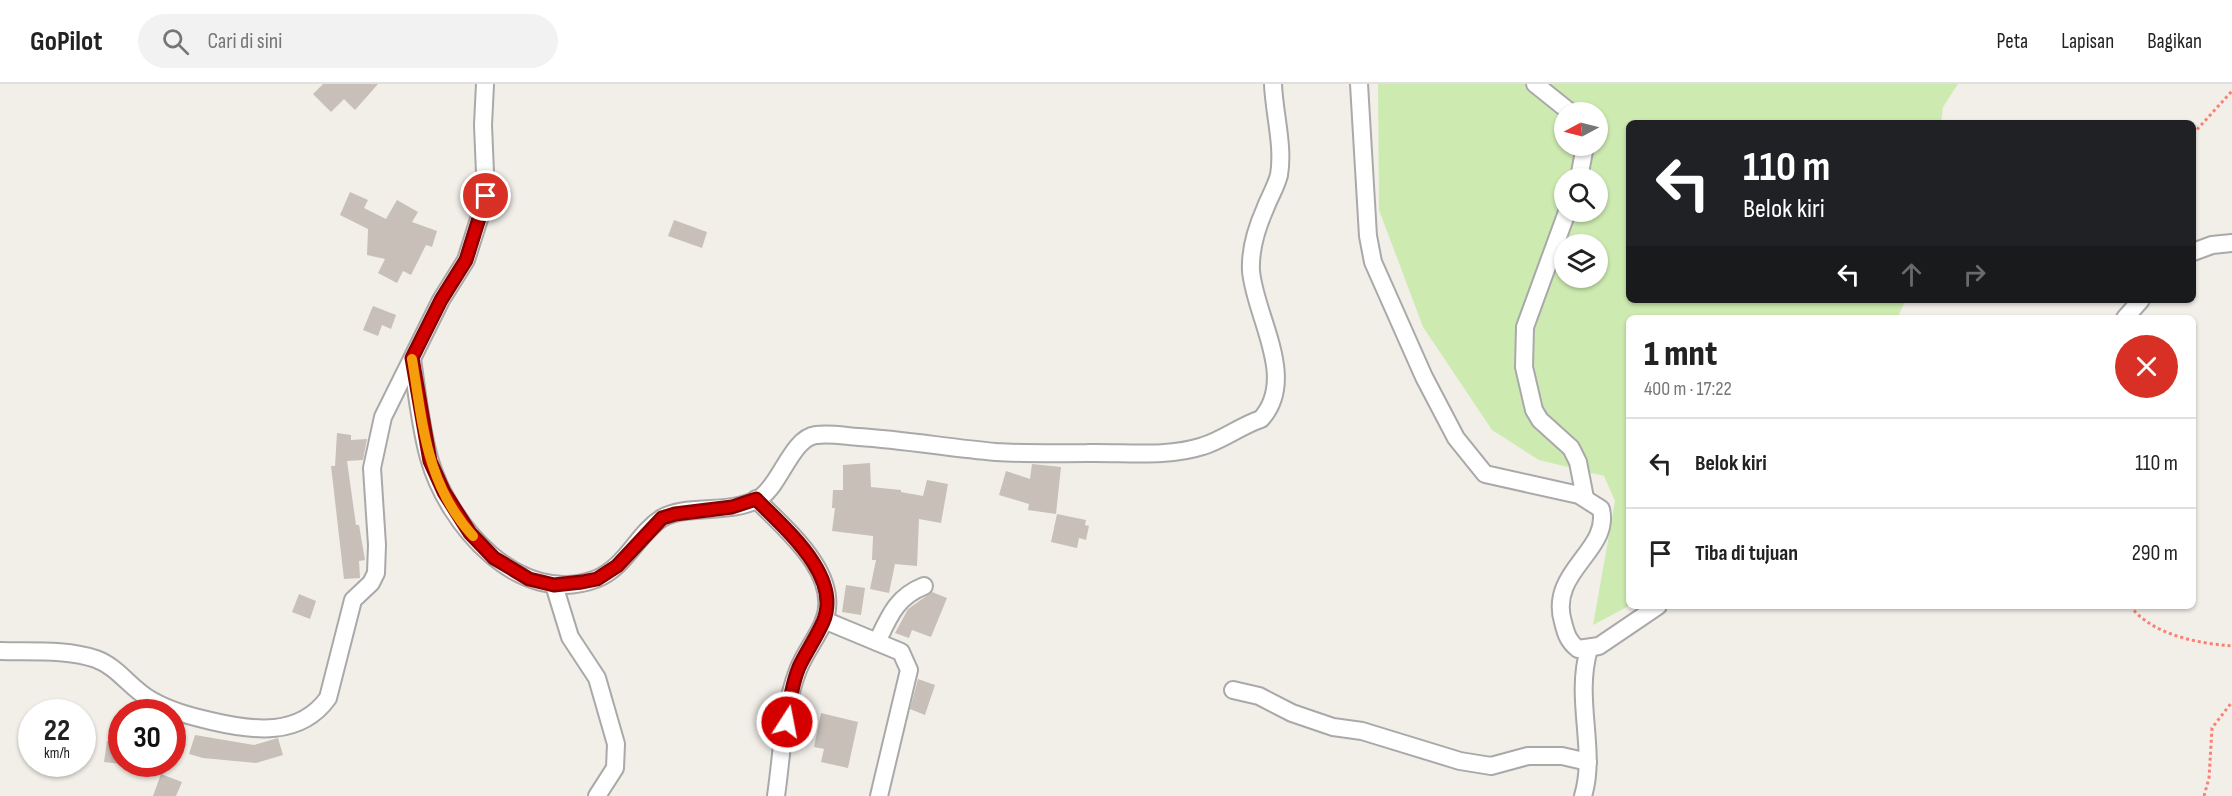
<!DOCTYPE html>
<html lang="id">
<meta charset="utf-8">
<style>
body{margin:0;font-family:"Sofia Sans Condensed",sans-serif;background:#f2f2f2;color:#222;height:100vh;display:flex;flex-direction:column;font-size:22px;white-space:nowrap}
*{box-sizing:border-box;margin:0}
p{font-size:20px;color:#767676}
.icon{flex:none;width:33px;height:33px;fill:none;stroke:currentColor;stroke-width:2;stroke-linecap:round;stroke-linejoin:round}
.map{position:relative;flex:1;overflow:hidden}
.side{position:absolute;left:1626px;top:231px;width:570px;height:294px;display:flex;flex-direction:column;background:#fff;border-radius:9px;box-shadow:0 2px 4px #0004}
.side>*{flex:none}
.banner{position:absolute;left:1626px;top:36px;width:570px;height:183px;border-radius:9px;box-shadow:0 2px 4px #0004;background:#202124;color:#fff;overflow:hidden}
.needle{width:39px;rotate:263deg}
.fabs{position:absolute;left:1554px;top:18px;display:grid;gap:12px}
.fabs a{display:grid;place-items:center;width:54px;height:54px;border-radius:50%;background:#fff;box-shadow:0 2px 4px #0004;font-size:30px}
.speed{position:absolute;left:18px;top:615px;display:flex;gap:12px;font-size:30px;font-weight:700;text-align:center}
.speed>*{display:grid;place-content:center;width:78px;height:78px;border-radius:50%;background:#fff;box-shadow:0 2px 4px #0004;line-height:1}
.speed small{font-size:15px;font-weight:400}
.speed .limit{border:9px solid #d22;background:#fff;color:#111}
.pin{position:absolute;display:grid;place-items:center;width:51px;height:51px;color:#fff;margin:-26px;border:3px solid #fff;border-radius:50%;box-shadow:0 2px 6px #0007}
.me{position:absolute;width:66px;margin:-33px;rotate:11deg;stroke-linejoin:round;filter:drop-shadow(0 0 4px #0008)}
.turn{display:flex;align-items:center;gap:21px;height:126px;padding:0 18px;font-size:27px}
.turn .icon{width:78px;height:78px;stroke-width:2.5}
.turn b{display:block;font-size:42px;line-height:51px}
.lanes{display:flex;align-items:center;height:57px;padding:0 18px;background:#0003;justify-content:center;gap:30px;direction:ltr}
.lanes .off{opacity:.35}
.round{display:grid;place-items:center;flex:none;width:63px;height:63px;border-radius:32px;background:#f2f2f2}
.head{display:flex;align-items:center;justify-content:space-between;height:102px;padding:0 18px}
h1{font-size:36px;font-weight:800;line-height:45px}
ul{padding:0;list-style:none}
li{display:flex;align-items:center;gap:18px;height:90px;padding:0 18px;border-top:2px solid #e0e0e0}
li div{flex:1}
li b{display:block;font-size:22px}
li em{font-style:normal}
header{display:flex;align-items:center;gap:36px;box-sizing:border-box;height:84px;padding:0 30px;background:#fff;border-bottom:2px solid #e0e0e0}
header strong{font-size:28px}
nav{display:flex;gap:33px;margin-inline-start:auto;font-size:21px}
.search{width:420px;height:54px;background:#f2f2f2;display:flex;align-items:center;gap:15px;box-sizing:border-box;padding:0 21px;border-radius:33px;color:#767676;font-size:22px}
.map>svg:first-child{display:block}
.grass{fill:#cdebb0;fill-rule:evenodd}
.building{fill:#c7bfb8}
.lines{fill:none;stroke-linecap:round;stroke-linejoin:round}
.street-casing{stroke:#a9a9a9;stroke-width:20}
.path{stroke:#fa8072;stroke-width:3;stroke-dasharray:3 3;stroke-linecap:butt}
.street{stroke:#fff;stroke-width:16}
.route-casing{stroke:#8a0000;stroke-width:15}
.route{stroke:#d40000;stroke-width:10}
.slow{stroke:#f59e0b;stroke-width:10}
</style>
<header>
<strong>GoPilot</strong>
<div class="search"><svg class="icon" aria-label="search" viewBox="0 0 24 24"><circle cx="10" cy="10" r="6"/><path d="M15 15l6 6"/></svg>Cari di sini</div>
<nav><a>Peta</a><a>Lapisan</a><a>Bagikan</a></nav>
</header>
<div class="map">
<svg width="2232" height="712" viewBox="0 0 2232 712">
<rect width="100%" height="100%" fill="#f2efe9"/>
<path class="grass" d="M1378,0H1958L1943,23L1941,39H1629V216H1906L1897,234H1629V522L1593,541L1615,417L1604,392L1539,376L1492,346L1423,243L1379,126ZM1564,28H1598V62H1564ZM1564,94H1598V128H1564ZM1564,160H1598V194H1564Z"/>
<g class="building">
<path d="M323,0H378L355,26L344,15L331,28L313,10Z"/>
<path d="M350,108L368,116L364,124L386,135L397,116L418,128L412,138L437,147L432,163L426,161L411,191L403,187L397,199L378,189L385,175L367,171L368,145L340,131Z"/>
<path d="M674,136L707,148L702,164L668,152Z"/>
<path d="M373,222L396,231L391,245L382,241L378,252L363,246Z"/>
<path d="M337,349L351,351V356L367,355L363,376L347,377L356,441H359L365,476L359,477L360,494L344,495L331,382H335Z"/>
<path d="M870,379L871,403L901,406V408L923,412L927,396L948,400L941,439L919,435L917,482L895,480L889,509L870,505L876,476H872L873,452L832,447L835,424H832L833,406H843V381Z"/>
<path d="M1032,380L1061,383L1056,430L1028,426L1029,420L999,411L1006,387L1030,395Z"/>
<path d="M1057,430L1086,436L1085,441L1089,442L1086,456L1079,454L1077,464L1051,458Z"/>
<path d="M846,501L865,504L861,531L842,528Z"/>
<path d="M932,508L947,514L931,553L912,546L909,554L895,549L908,525Z"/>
<path d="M299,510L316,517L310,535L292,528Z"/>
<path d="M918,595L935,601L925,631L910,625Z"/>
<path d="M821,629L858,638L848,684L821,678L824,665L814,663Z"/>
<path d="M195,651L254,661L278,654L283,671L256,679L203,674L189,670Z"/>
<path d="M107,657L122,659V680L104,678Z"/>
<path d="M161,690L182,698L176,712H153Z"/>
</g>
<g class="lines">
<g class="street-casing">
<g id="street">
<path d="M1359,0L1368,152L1373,178L1424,293L1456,354L1485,390L1579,411L1601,425C1611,467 1548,487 1563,538C1566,550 1568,557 1578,565L1599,562L1658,522"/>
<path d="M1535,0L1570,28"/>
<path d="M1579,94L1585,62"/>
<path d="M1567,128L1525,243L1524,283L1534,326L1540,336L1571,364L1578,378L1585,414"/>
<path d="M2193,168L2212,161L2232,159"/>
<path d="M2125,234L2141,216"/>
<path d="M412,275C417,308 420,342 429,374C448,441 519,524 596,495C626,483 637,450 662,434C687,419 733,432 761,413C781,399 792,354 816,351C830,349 845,352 859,353C905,356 950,364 996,368C1027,370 1056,369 1087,369C1125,368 1166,374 1203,362C1223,356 1240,342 1261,335C1298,294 1255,233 1251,187C1250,167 1257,143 1265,125C1269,114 1276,103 1279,91C1284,62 1274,29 1273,0"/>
<path d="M756,415C784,444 842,490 824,537C817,554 805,568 798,586C783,625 782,671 776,712"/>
<path d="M554,501L570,553L597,594L616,660L615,684L597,712"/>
<path d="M824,536L901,568L909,586L879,712"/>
<path d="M877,558C889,533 896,513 924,502"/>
<path d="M0,567C31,568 66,565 96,575C118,583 131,605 151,616C170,627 190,632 211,637C253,647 300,653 328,614L353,516L371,499L376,489L377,461L372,384L383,333L441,216L466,176L486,113L483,41L485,0"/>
<path d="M1233,606L1259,612L1292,629L1333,643L1362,647L1460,677L1491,682L1528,672H1562L1588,678"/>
<path d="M1583,712C1597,666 1574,616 1589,565"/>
</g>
</g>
<g class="path">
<path d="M2193,50L2232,7"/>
<path d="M2130,522C2153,551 2196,559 2232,562"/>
<path d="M2204,712L2209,694L2212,644L2232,618"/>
</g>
<use href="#street" class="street"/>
</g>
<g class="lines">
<g class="route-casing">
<path id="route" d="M486,112L466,176L441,216L412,274L430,377L444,408L470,449L494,474L529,495L554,501L582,498L597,495L617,482L662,434L675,430L732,423L756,415C784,444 843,492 823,538C816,554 806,568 799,583C792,600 789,620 787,638"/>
</g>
<use href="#route" class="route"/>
<path class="slow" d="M412,275C423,341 426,400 473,452"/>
</g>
</svg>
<div class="fabs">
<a><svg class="needle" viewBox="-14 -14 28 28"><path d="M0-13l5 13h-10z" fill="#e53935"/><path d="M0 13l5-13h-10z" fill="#767676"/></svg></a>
<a><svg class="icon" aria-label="search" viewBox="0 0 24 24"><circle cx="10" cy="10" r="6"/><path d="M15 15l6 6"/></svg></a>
<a><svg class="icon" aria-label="layers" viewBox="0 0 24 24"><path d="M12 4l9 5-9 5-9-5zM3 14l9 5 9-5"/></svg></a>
</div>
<div class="speed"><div>22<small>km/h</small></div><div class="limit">30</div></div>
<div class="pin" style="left:486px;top:112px;background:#d93025"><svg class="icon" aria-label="arrive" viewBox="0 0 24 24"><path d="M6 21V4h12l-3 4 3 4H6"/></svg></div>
<svg class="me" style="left:787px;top:638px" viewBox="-20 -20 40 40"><circle r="17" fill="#d40000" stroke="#fff" stroke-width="3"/><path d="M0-11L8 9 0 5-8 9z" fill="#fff"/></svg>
<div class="banner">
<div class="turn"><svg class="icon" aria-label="left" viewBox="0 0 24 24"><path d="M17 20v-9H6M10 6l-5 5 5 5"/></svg><div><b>110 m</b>Belok kiri</div></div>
<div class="lanes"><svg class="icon" aria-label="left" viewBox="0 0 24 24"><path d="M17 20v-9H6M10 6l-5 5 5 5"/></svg><svg class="icon off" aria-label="ahead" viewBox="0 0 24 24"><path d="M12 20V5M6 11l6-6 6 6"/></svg><svg class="icon off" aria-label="right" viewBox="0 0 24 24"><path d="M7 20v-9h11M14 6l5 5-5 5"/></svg></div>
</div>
<section class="side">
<div class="head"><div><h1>1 mnt</h1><p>400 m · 17:22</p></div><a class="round" style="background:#d93025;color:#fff"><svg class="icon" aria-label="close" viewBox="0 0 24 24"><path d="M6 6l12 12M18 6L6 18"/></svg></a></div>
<ul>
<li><svg class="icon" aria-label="left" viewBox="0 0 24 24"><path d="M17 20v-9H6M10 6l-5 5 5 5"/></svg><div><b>Belok kiri</b></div><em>110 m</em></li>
<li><svg class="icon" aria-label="arrive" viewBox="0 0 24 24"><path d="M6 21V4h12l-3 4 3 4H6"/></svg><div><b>Tiba di tujuan</b></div><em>290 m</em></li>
</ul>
</section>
</div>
